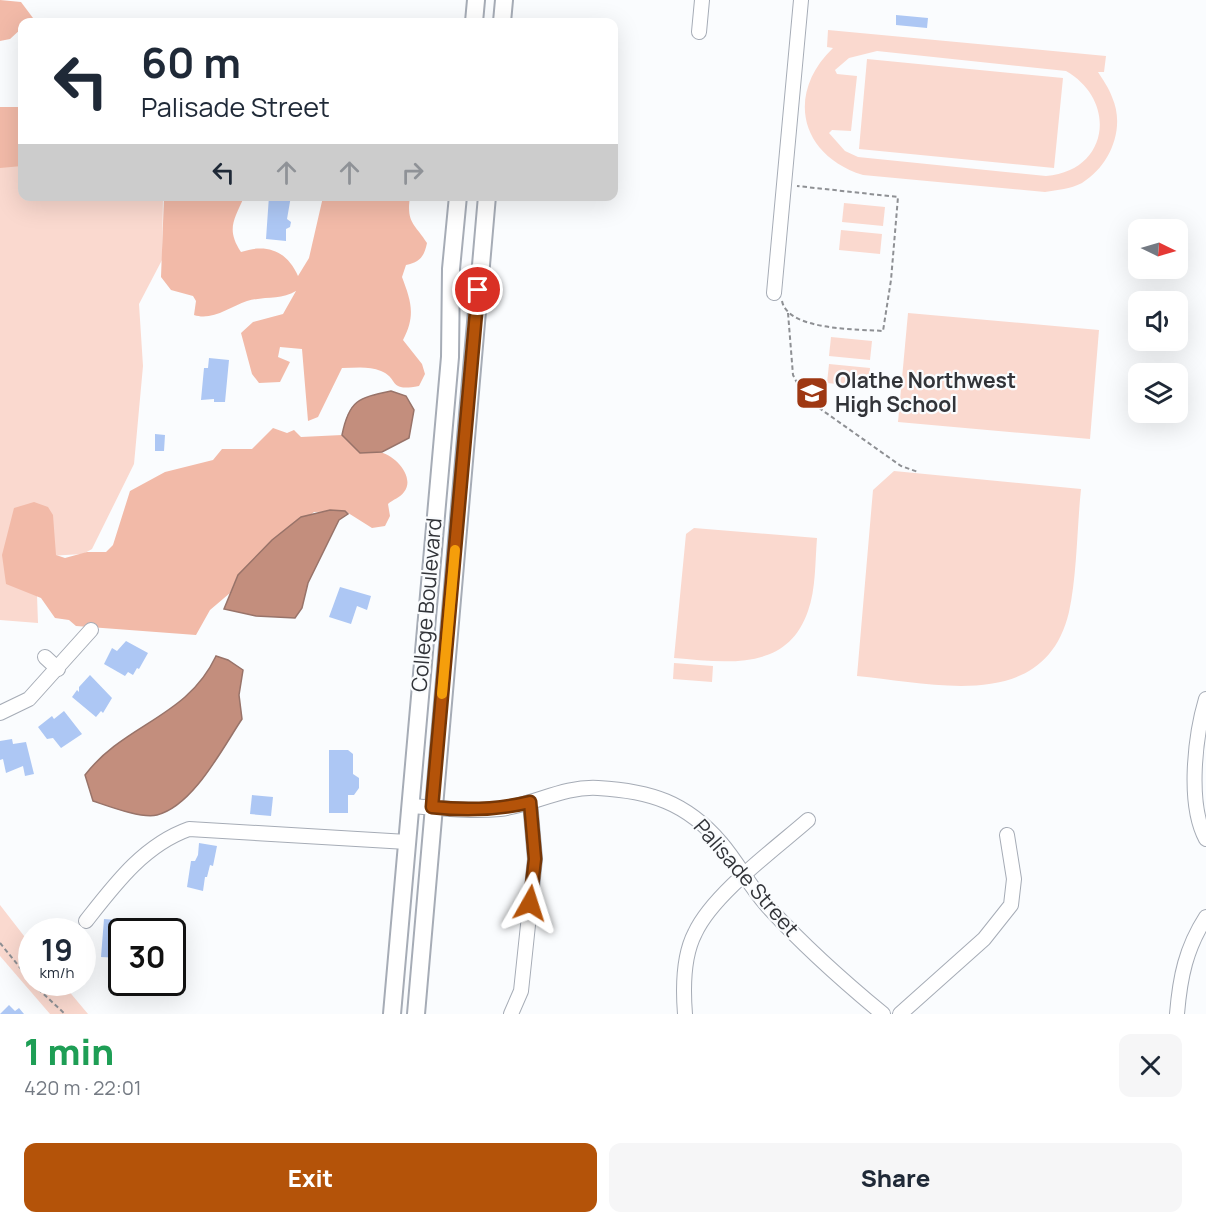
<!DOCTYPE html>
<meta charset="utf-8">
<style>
body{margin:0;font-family:Manrope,sans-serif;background:#f6f6f7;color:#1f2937;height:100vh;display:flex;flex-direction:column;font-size:22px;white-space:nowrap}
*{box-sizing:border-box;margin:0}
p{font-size:20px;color:#747a83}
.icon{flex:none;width:33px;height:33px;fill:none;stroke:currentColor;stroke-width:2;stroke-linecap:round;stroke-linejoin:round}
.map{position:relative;height:1014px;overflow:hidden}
.side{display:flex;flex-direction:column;background:#fff;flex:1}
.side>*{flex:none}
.hud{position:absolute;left:18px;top:18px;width:600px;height:183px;border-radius:12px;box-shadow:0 6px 24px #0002;background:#fff;color:#1f2937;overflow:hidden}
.needle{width:39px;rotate:95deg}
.tools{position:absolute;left:1128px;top:219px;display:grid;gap:12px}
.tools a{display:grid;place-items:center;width:60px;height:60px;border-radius:12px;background:#fff;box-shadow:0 6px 24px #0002;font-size:30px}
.speed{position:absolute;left:18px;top:918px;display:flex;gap:12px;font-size:30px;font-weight:700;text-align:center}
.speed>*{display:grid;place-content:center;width:78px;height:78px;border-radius:50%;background:#fff;box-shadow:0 6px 24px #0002;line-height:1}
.speed small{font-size:15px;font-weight:400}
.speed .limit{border:3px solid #111;border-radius:9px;background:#fff;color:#111}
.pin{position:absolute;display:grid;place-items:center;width:51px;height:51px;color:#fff;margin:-26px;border:3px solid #fff;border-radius:50%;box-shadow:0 2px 6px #0007}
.me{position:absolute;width:66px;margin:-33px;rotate:6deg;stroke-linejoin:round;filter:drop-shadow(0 0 4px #0008)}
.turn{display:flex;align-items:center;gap:21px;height:126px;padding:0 24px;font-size:27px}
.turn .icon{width:78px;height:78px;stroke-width:2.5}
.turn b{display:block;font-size:42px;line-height:51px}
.lanes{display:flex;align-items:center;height:57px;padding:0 24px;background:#0003;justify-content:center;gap:30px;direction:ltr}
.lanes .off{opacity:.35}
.round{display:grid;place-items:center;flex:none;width:63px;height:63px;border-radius:12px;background:#f6f6f7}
.headline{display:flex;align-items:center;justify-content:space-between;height:102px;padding:0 24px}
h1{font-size:36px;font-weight:800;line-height:45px;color:#1e9e55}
.cta{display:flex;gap:12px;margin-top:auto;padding:12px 24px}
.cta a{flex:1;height:69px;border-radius:12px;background:#b45309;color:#fff;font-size:24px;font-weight:800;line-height:69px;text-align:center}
.cta a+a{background:#f6f6f7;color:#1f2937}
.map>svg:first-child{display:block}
.green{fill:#fad9cf;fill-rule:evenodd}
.forest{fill:#f2baa8}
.water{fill:#c38e7d;stroke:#987369;stroke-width:1.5}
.building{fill:#adc7f4}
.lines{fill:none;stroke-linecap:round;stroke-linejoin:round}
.minor-casing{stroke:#a6acb6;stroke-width:16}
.major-casing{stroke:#a6acb6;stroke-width:20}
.path{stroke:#8e9094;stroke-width:2;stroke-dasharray:4.5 3;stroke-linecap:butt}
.minor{stroke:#fff;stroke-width:14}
.major{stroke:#fff;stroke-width:16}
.route-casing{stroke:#753606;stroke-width:15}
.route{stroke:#b45309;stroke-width:10}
.slow{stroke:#f59e0b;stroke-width:10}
.labels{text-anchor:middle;stroke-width:4.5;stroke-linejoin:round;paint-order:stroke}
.poi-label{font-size:21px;font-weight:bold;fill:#323439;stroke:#fafcfe;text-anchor:start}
.street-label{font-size:21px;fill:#323439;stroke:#fafcfe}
</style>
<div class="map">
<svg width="1206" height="1014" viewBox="0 0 1206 1014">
<rect width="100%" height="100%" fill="#fafcfe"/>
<g class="green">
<path d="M828,30L1106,56L1104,72H1098C1103,80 1109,88 1112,97C1126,128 1110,166 1082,183C1070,189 1058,190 1045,192L863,175C799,155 786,93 833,48L827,47ZM877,51L1066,71C1118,101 1109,171 1046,176L858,157L845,151L829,133L832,130L851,131L857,76L837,74L835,70L849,58Z"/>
<path d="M867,59L1063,78L1054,168L859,149Z"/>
<path d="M22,156V196L163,197L162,260L139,304L143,366L134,464L92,549L83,554L48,556L37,595L38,623L0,620V158Z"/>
<path d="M844,203L885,207L883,226L842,222Z"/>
<path d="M841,230L882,234L880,254L839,250Z"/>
<path d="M908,313L1099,330L1090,439L898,422Z"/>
<path d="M831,337L872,341L870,360L829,356Z"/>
<path d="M829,364L870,368L868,387L827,383Z"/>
<path d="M894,471L1081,489C1077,527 1077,576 1069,612C1045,714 933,683 857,676L873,490Z"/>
<path d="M694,528L817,538C815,562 816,589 808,611C787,673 724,662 674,658L686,534Z"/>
<path d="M674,663L713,666L712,682L673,679Z"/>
<path d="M0,905L31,945L32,982L62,983L88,1014H50L0,956Z"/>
</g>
<g class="forest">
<path d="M0,0L21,2L33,18L28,22H22V28L10,39L0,41Z"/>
<path d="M0,107H22V166L0,168Z"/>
<path d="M164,197H244C234,220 226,229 241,252C267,243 287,251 298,276L309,258L323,197H410C406,223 415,224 427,243C424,257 420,262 406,265L402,277C411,301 416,315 403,340L422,364L425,374L419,386C387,392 400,379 381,371C369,366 356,368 342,368L318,417L308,421L302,349L280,347L278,357L290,362L280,382L259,383L252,374L241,333L253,322L283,314L296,291C281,300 265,296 247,301C230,307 212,321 194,315L196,301L193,296L171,290L161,277Z"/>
<path d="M273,428L287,433L294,430L301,437L342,435L360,453C366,453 373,451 379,452C394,454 416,477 404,492C401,497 392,500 388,504L390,516L385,526L372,528L345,511L314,512L238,575L230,593L210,610L196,635L76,626L69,620L55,618L41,598L6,584L2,555L14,508L34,502L48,507L53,515L56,555L65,558L87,552H106L113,545L130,491L165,472L213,460L222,449H252Z"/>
</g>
<g class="water">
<path d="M391,391L406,396L414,410L409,438L382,452L360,453L342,435C349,400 358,398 391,391Z"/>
<path d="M330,510L345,511L348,514L339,520L308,583L302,608L295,618L256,616L224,609L238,575L272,540L301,517Z"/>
<path d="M216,656L228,660L243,670L239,695L242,719C222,749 193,806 157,815C142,819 108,806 93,801L85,775C125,723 187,718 216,656Z"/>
</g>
<g class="building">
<path d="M896,15L928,18L927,28L896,25Z"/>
<path d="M269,196H291L287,219L291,222L290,227L286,229V241L266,239Z"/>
<path d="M209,358L229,360L225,402H214V399L201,400L204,368H208Z"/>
<path d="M155,434L165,435L164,451H155Z"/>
<path d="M340,587L371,596L367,610L357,606L351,624L329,617Z"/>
<path d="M126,641L148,653L139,669L137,668L133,675L128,672L125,676L104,664L112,648L117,651Z"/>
<path d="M90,675L112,698L103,713L101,711L96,717L72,697L77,690L79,692V687Z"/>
<path d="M64,711L82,734L61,748L53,738L47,739L38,727L52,716L54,719Z"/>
<path d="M12,739L13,744L26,742L34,774L25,776L23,766L6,773L3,759L0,760V741Z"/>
<path d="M329,750H348L353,754V774L359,778V788L354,795H348V813H329Z"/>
<path d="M252,795L273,797L271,816L250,814Z"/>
<path d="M199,843L217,846L213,866L210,865L207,877H205L203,891L187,887L191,861H195L198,855Z"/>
<path d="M104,919L142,922L141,932H122V958L101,957Z"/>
<path d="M9,1005L15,1011L19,1008L24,1014H0Z"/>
</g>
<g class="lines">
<g class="minor-casing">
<g id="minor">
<path d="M699,32L702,0"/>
<path d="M774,293L801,0"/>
<path d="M45,657L58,669"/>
<path d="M1206,699C1195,736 1187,804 1206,839"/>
<path d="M0,713L29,699L91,630"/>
<path d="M410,806C440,808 470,812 500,809C534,805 563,786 598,788C650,791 686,802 721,843C739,864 751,889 770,909C805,947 843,981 883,1014"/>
<path d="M86,921C115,884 144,845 189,829L407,842"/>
<path d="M511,1014L521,991L535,859L530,802"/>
<path d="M685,1014C683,989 683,956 695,933C713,894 775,849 808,820"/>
<path d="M900,1014L984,939L1011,905L1014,879L1007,835"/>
<path d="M1177,1014C1180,977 1186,948 1206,917"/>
</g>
</g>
<g class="major-casing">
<g id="major">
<path d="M474,22L476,0"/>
<path d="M502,22L504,0"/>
<path d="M392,1014L450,357L451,269L458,196"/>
<path d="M416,1014L487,196"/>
</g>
</g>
<g class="path">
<path d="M782,301C788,331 859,329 883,331L891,280L898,197L797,186"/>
<path d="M788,313L793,375L805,398L901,466L918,472"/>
<path d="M0,943L35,986L65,1014"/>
</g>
<use href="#minor" class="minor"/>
<use href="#major" class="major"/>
</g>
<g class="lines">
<g class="route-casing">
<path id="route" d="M478,290L432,807C467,811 497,810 530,802L535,859L530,903"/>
</g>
<use href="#route" class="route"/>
<path class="slow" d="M442,694L455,550"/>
</g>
<defs>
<g id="school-square" transform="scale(1.725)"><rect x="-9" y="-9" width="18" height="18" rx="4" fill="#9e3813" stroke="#fafcfe"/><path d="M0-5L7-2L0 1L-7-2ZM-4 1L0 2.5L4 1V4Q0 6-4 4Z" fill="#fff"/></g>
</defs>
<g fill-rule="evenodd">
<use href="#school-square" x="812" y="393"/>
</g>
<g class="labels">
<g class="poi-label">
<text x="835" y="388">Olathe Northwest<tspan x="835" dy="24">High School</tspan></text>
</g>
<g class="street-label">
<text transform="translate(427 605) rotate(-85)" y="7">College Boulevard</text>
<text transform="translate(746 878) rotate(49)" y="7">Palisade Street</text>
</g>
</g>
</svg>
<div class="tools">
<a><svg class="needle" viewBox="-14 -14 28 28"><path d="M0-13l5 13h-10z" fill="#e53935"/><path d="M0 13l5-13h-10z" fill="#747a83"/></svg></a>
<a><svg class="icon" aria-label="sound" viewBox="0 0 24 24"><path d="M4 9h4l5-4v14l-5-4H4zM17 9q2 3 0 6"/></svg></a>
<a><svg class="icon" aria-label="layers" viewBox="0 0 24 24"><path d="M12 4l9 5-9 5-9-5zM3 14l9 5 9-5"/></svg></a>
</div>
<div class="speed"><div>19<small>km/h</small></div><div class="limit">30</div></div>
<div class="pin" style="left:478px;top:290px;background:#d93025"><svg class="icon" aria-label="arrive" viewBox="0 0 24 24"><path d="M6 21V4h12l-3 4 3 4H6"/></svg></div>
<svg class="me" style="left:530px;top:903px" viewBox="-20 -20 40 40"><path d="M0-17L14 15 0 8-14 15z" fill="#b45309" stroke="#fff" stroke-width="4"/></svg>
<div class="hud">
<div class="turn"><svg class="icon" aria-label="left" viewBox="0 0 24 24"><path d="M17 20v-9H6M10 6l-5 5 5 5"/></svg><div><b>60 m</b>Palisade Street</div></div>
<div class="lanes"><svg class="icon" aria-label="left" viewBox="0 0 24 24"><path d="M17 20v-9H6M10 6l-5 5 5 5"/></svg><svg class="icon off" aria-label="ahead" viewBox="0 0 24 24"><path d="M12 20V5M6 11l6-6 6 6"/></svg><svg class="icon off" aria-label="ahead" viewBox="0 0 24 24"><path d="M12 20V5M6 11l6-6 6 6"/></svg><svg class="icon off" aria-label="right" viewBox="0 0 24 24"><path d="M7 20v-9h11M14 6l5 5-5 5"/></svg></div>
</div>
</div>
<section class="side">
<div class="headline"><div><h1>1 min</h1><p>420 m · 22:01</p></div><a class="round"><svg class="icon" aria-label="close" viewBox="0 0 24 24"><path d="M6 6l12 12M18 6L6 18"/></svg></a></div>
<div class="cta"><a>Exit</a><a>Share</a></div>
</section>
